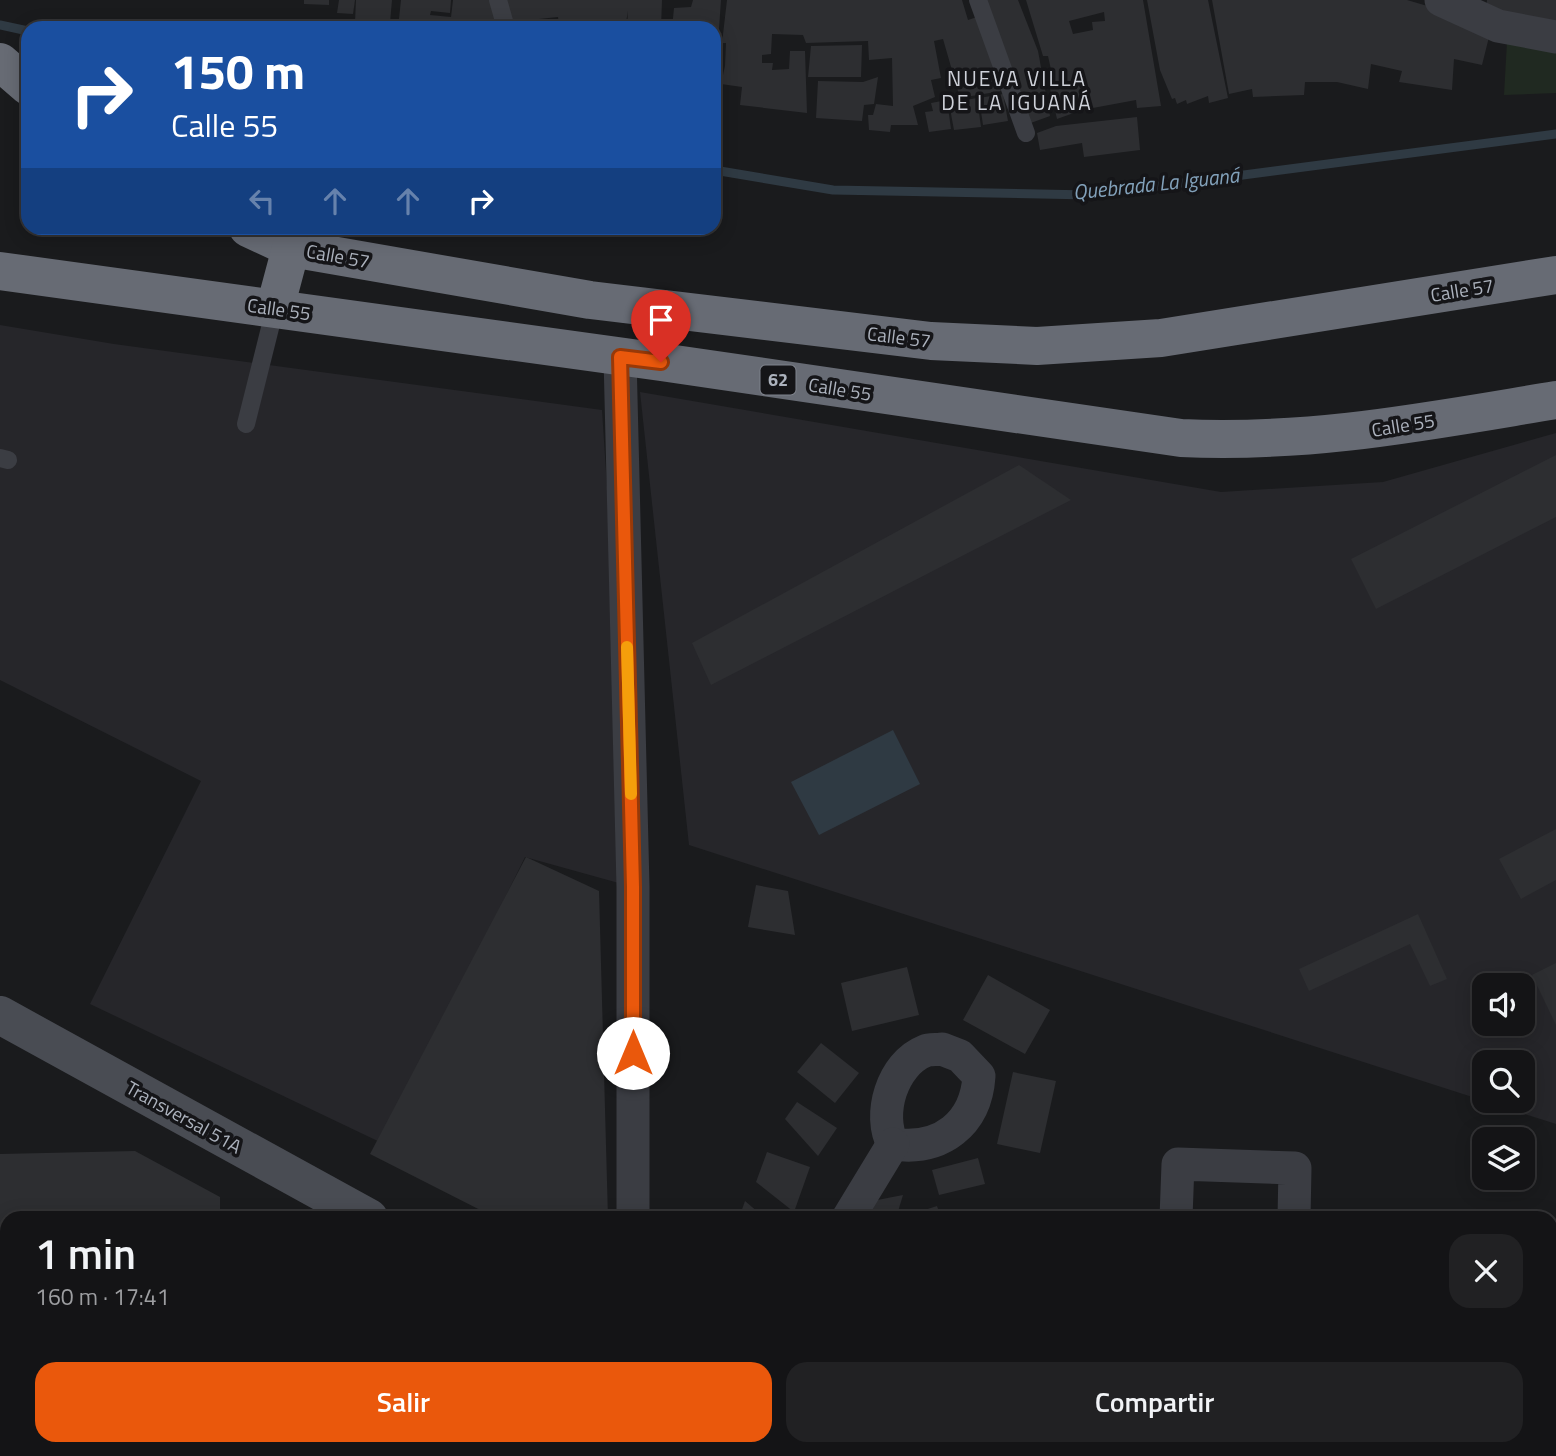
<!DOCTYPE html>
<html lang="es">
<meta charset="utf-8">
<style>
body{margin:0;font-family:"Titillium Web",sans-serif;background:#212123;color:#f1f3f6;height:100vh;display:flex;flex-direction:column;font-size:26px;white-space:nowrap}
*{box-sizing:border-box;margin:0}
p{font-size:23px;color:#9d9ea1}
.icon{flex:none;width:38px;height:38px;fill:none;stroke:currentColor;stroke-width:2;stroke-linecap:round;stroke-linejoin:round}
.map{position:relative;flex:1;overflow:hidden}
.drawer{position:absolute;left:0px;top:1211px;width:1558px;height:245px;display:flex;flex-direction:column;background:#141416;border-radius:21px 21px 0 0;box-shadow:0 4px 18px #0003,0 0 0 2px #333335}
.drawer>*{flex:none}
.banner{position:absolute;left:21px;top:21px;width:700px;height:214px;border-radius:21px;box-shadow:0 4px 18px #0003,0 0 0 2px #333335;background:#1a4fa0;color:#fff;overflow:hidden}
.fabs{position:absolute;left:1472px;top:973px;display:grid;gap:14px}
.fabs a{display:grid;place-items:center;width:63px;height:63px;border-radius:14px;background:#141416;box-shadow:0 4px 18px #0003,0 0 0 2px #333335;font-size:35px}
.pin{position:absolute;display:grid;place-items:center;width:60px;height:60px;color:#fff;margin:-72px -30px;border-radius:50% 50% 50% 0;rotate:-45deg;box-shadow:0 0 7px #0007}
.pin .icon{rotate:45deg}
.me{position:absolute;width:77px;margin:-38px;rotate:0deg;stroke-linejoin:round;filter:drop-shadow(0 0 5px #0008)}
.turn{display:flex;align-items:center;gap:24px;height:147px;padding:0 35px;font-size:32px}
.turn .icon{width:91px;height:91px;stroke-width:2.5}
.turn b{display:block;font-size:49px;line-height:60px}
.lanes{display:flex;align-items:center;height:66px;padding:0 35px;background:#0003;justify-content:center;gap:35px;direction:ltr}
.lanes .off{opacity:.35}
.round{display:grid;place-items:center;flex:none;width:74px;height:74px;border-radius:21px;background:#212123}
.headline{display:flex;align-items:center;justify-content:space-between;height:119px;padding:0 35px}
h1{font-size:42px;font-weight:600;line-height:52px}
.primary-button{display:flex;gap:14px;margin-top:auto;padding:14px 35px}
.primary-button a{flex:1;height:80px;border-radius:21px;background:#ea580c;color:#fff;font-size:28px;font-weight:600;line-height:80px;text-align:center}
.primary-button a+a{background:#212123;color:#f1f3f6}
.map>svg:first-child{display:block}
.built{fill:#26262a;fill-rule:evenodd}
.green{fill:#202921}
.water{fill:#2f3a43}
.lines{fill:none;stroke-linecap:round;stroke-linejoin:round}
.stream{stroke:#2f3a43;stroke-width:9}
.building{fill:#2d2e31;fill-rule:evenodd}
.lane{stroke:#3b3d43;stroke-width:18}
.street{stroke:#3b3d43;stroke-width:33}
.secondary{stroke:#494c53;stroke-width:38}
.highway{stroke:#676b74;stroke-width:38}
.route-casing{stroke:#983908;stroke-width:18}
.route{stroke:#ea580c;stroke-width:12}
.slow{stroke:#f59e0b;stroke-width:12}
.labels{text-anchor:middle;stroke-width:7;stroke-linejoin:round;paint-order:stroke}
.shield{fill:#151518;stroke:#7f838c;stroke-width:2}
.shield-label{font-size:18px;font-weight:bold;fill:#acb2bd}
.street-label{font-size:19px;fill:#acb2bd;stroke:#151518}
.neighbourhood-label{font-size:21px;letter-spacing:2px;fill:#ced1d9;stroke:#151518}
.water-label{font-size:21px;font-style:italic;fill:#82a1ba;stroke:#151518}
</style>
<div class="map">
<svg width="1556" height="1456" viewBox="0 0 1556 1456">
<rect width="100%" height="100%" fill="#1a1b1d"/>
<g class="built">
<path d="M0,325L114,344L602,410L633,887L525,857L384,1144L90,1004L201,781L0,680Z"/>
<path d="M640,392L1221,492L1383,482L1556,433V1124L689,845ZM1484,985H1522V1024H1484ZM1484,1062H1522V1101H1484Z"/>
</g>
<path class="green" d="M1507,42L1556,52V93L1504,95Z"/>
<path class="water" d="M893,730L920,784L819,835L791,782Z"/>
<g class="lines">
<g class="stream">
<path d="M0,25L28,31"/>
<path d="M714,170L833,190L1090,195L1556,134"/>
</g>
</g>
<g class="building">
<path d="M304,0H329V5L304,4Z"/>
<path d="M339,0H355L353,14L337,13Z"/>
<path d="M356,0H392L390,23L355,22Z"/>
<path d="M401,0H451L450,13L431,11L430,15L451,17L453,0H491L499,28H398Z"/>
<path d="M501,0H662L661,28H627L628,11L625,28H594V22L559,25L558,17L539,19L542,28H510Z"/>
<path d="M693,0H721L716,72L714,28H672L674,8L691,7Z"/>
<path d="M727,0H962L968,20L977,17L1001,91L960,98L943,39L934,41L941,78L931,80L935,97L913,106L918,125H891L890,132L869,130L868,115H873L876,104L893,106L892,58L869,60L868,41L806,43L803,35L772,34L771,54L762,55V63H773L772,70L789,69L790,51H805L807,113L740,105L742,87L721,84L725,66L726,43H722Z"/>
<path d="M986,0H1018L1038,51L1050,116L1028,124Z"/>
<path d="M1026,0H1143L1161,106L1137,108L1136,100L1082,110L1057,119L1047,76L1052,74L1048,56H1043ZM1104,12L1105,21L1092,22L1093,30L1073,34L1069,21Z"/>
<path d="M1147,0H1208L1228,98L1209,103L1208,96L1187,104L1186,100L1177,104L1175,98L1172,99L1160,70Z"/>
<path d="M1212,0H1407L1458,15L1489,37L1482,65L1454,59L1452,90L1399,82L1402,71L1371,64L1368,89L1337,82H1305L1304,95L1253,97L1252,89L1229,94Z"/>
<path d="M1487,0H1556V22L1486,12Z"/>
<path d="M862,45L861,77H808L811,46Z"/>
<path d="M878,77L874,104L864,105L862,121L816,118L818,81L863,82Z"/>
<path d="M1003,94L1008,121L983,125L979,98Z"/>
<path d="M977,98L981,127L954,130L949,103Z"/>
<path d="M947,100L951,129L929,132L925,112L933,111L931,103Z"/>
<path d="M1137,117L1140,150L1084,157L1082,143L1040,150L1037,133L1056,126Z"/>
<path d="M1556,455V517L1376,609L1351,559Z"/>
<path d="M1019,465L1071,500L711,685L692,643Z"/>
<path d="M1556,829V880L1521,899L1499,859Z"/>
<path d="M526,857L599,891L608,1218H496L370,1154Z"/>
<path d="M756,885L788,891L795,935L748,927Z"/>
<path d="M1418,914L1447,979L1430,986L1410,944L1309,991L1299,969Z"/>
<path d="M1556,963V1025L1532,975Z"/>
<path d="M907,967L919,1015L852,1031L841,983Z"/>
<path d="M988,975L1050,1010L1025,1054L963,1020Z"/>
<path d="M821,1043L859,1073L835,1103L797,1072Z"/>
<path d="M1013,1072L1056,1081L1040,1153L997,1144Z"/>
<path d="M797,1102L837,1128L818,1156L785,1119Z"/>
<path d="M135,1151L220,1197V1218H7V1340H0V1154Z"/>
<path d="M767,1152L810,1167L794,1212L756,1182Z"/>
<path d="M978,1158L985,1184L939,1195L932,1170Z"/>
<path d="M903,1195L896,1218H862L867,1202Z"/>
<path d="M745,1201L765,1218H739Z"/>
<path d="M937,1206L941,1218H913L912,1214Z"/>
<path d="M1222,1451L1221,1456H996L997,1453Z"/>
</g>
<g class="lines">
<g class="lane">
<path d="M498,0L506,28"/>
<path d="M978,0L1026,133"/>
<path d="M246,424L275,308"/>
<path d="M0,458L8,460"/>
<path d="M1550,1262H1556"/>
<path d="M1274,1456L1275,1449"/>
</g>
<g class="street">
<path d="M1441,0L1498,26L1556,37"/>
<path d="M620,357L633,887V1218"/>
<path d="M942,1049L960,1056L979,1076C976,1124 941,1151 893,1144C877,1115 892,1064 925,1051C930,1049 937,1050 942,1049Z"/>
<path d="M848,1218L893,1144"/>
<path d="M1176,1218L1178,1164L1295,1168L1294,1218"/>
<path d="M1550,1396H1556"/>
<path d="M0,1414H7"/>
</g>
<g class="secondary">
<path d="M0,1015L369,1218"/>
<path d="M810,1449L824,1456"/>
</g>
<g class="highway">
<path d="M0,62L28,86"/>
<path d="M248,228L291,248L590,300L931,341L1037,346L1161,338L1556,275"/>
<path d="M0,271L661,362L1181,438C1312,444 1428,421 1556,400"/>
<path d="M275,308L291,248"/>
</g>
</g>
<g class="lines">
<g class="route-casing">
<path id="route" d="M633,1053V887L620,357L661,362"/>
</g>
<use href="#route" class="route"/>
<path class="slow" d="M627,647L631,794"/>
</g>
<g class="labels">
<rect class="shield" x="760.5" y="365.5" width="35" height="29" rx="5"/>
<g class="shield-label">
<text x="778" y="386">62</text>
</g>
<g class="street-label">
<text transform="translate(338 256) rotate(10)" y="7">Calle 57</text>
<text transform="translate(1462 290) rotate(-9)" y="7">Calle 57</text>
<text transform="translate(279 309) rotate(8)" y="7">Calle 55</text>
<text transform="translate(899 337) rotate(7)" y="7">Calle 57</text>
<text transform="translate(840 389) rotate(9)" y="7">Calle 55</text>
<text transform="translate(1403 425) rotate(-9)" y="7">Calle 55</text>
<text transform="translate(184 1117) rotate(29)" y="7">Transversal 51A</text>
</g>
<g class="neighbourhood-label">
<text x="1017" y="86">NUEVA VILLA<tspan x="1017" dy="24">DE LA IGUANÁ</tspan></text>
</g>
<g class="water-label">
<text transform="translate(1156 184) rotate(-6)" y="7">Quebrada La Iguaná</text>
</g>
</g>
</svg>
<div class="fabs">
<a><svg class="icon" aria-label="sound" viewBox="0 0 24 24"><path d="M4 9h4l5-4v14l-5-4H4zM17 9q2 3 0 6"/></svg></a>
<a><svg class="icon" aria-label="search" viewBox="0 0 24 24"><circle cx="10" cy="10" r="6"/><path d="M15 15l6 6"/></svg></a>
<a><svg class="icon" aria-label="layers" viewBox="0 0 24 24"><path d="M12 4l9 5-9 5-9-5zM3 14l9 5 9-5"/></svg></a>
</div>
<div class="pin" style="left:661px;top:362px;background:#d93025"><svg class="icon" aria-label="arrive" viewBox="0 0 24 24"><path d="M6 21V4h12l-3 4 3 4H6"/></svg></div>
<svg class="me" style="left:633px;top:1053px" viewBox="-20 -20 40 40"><circle r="19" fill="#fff"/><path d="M0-13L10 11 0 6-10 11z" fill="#ea580c"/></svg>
<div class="banner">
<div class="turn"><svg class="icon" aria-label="right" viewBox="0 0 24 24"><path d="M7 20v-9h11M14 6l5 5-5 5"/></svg><div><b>150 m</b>Calle 55</div></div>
<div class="lanes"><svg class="icon off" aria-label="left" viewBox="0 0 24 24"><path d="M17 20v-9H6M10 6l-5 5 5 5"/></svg><svg class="icon off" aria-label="ahead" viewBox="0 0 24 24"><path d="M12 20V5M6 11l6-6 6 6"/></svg><svg class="icon off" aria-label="ahead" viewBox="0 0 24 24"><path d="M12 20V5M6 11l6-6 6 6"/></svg><svg class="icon" aria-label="right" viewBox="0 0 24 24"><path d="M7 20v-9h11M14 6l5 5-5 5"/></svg></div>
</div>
<section class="drawer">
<div class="headline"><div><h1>1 min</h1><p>160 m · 17:41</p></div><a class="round"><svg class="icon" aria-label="close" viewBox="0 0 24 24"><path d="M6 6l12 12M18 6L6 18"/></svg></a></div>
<div class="primary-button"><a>Salir</a><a>Compartir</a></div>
</section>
</div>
